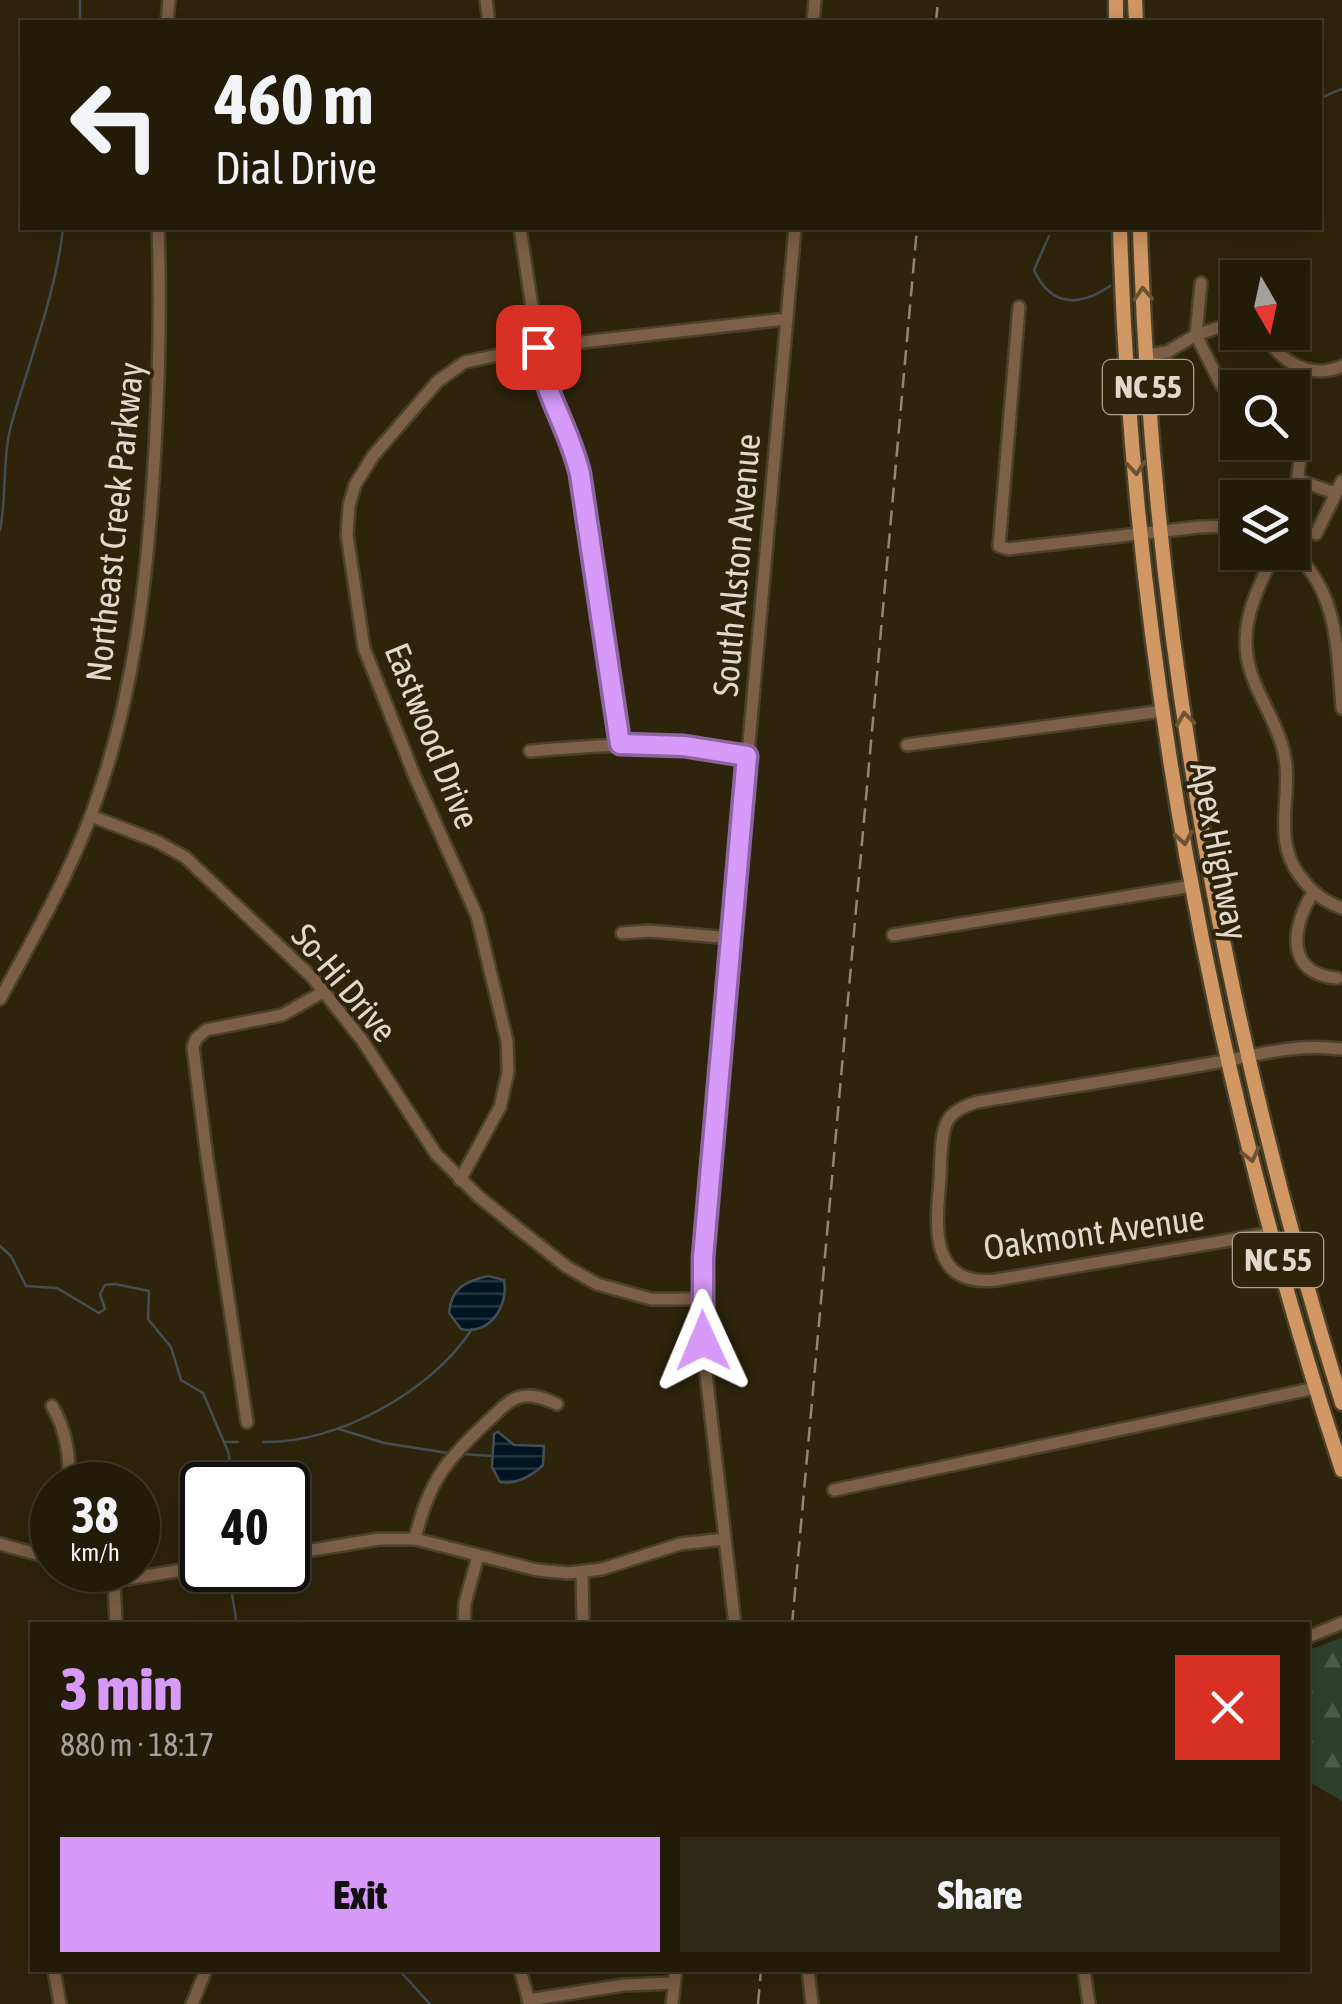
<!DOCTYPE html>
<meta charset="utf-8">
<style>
body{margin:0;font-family:"Asap Condensed",sans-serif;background:#2e2816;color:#f1f3f6;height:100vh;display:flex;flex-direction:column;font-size:38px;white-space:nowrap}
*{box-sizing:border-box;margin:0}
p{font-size:32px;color:#a2a19c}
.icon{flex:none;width:55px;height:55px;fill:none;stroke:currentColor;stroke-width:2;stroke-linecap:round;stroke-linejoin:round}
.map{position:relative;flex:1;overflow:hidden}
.panel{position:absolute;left:30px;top:1622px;width:1280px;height:350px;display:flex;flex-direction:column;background:#221b08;border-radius:0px;box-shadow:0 5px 25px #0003,0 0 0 2px #3f3929}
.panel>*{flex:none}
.banner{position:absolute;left:20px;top:20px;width:1302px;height:210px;border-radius:0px;box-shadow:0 5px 25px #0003,0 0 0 2px #3f3929;background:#221b08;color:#f1f3f6;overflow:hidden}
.needle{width:65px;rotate:171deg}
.controls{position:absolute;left:1220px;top:260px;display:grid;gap:20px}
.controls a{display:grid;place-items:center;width:90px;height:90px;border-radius:0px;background:#221b08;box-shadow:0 5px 25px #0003,0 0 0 2px #3f3929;font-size:50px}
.speed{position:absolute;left:30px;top:1462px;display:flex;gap:20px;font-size:50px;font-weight:700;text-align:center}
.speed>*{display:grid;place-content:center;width:130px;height:130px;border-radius:50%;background:#221b08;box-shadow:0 5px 25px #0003,0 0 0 2px #3f3929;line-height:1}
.speed small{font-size:25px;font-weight:400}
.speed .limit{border:5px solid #111;border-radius:15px;background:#fff;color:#111}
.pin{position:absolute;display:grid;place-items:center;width:85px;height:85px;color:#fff;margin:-42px;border-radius:20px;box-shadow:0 5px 15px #0006}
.me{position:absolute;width:110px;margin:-55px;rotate:359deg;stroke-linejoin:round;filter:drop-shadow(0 0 8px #0008)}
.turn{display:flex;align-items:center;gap:35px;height:210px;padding:0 30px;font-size:45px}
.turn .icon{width:130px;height:130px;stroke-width:2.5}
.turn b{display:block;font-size:70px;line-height:85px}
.round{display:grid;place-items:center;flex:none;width:105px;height:105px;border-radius:0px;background:#2e2816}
.headline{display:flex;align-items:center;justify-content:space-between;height:170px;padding:0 30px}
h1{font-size:60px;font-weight:800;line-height:75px;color:#d89af8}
.action{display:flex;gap:20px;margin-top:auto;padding:20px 30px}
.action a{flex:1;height:115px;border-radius:0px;background:#d89af8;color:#111;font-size:40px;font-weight:800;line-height:115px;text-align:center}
.action a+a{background:#2e2816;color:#f1f3f6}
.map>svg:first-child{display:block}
.forest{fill:url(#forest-firs)}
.water{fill:url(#water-rules);stroke:#444f55;stroke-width:2.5}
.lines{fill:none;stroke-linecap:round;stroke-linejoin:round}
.stream{stroke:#444f55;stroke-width:2.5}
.minor-casing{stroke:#4b412a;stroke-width:16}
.major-casing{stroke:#4b412a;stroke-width:19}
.minor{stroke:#7b5f47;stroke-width:11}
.major{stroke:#d19866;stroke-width:14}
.rail{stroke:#908875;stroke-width:2.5;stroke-dasharray:15 8;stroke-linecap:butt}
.oneway{stroke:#6f522f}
.route-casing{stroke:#8c64a1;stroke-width:25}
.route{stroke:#d89af8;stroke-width:18}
.labels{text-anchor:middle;stroke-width:8;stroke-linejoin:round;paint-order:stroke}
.shield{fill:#2e240b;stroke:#aba392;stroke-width:2.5}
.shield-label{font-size:32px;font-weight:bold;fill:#e1dacc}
.street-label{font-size:35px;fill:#e1dacc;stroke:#2e240b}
</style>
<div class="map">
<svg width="1342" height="2004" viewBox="0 0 1342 2004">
<defs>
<pattern id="forest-firs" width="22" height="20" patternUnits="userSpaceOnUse" patternTransform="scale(2.5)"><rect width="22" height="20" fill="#2d412c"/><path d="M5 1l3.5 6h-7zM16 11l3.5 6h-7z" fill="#4b5c49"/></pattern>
<pattern id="water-rules" width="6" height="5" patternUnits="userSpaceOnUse" patternTransform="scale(2.5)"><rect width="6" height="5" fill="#001422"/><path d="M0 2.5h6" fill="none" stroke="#253641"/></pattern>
</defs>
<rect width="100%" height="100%" fill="#2e240b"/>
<path class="forest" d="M1342,1638V1801L1308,1781V1650Z"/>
<g class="water">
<path d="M488,1276L504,1280C509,1306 489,1336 461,1329L449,1313C451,1288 466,1281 488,1276Z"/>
<path d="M498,1432L514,1445L544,1446L543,1465C532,1476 515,1485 500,1482L492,1467L494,1434Z"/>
</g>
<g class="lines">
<g class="stream">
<path d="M80,0V22"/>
<path d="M1320,98L1342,89"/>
<path d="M1320,152V157"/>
<path d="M1049,236L1034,270C1051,307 1079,307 1110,286"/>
<path d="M0,530C7,495 2,456 12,422C29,362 57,289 63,228"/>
<path d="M0,1246L11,1256L26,1286L57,1288L99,1313L105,1309L100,1294L105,1285L115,1284L149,1291L148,1319L171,1347L181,1380L203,1393L229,1454L231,1485"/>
<path d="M339,1429L384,1443L448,1453"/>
<path d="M226,1442H238"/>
<path d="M263,1442C337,1444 432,1391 472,1329"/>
<path d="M461,1454L493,1456"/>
<path d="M228,1570L237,1625"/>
<path d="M399,1970L430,2004"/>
</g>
<g class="minor-casing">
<g id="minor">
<path d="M486,0L489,22"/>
<path d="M167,22L169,0"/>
<path d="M813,22L815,0"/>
<path d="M520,228L543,379L580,474L620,744"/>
<path d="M1201,283L1196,335L1238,321"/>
<path d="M1019,307L999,546L1008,549L1199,527L1238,526"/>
<path d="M1264,332C1279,362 1310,380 1342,366"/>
<path d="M1146,355L1167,352L1196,335L1220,383L1238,404"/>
<path d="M1292,431L1303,435L1297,483"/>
<path d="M1291,498L1293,487L1301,481L1335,493"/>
<path d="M1316,534L1342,481"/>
<path d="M1292,551C1339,591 1337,652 1342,708"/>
<path d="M1275,552C1262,580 1246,609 1246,640C1245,682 1273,710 1283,749C1295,792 1270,837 1300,876C1312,892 1323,901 1342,908"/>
<path d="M907,745L1163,711"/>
<path d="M530,751C603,745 675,739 747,756"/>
<path d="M91,816L156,841L185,857L312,977L362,1040L436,1154L478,1196L515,1226L567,1267L597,1284L651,1299H703"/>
<path d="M1313,893C1291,927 1285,974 1337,978"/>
<path d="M622,933L650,931L731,938"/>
<path d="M893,935L1192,886"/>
<path d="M0,999C33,939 67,879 91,815C135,698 148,573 155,448C159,374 161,302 158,228"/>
<path d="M460,1180L500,1107L508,1072L507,1041L477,916L415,777L364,648L347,535L349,506L355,485L373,456L438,381L465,362L538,347L787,319"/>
<path d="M1271,1233L996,1280C928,1287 936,1225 940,1179C941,1162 940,1139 946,1124C951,1111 965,1106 977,1102C1055,1089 1134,1077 1213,1063C1260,1055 1294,1043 1342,1049"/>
<path d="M52,1406C66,1429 71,1459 68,1485"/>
<path d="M247,1422L207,1158L193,1047L196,1039L206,1030L282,1015L325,991"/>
<path d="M834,1490L1316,1388"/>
<path d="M415,1539C428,1482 446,1460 488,1421C499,1411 511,1396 527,1396C538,1395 547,1400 557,1404"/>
<path d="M0,1544L52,1558"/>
<path d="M45,1554L52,1533"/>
<path d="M288,1554L379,1539H415L537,1570L569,1573L602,1569L680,1544L725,1539"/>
<path d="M77,1570L114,1581L202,1567"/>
<path d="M582,1572L583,1625"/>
<path d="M114,1581L116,1625"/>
<path d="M464,1625L465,1603L478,1556"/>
<path d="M735,1625L705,1365L703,1258L795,228"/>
<path d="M1308,1637L1342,1623"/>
<path d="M54,1970L60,2004"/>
<path d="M520,1970L530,2004"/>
<path d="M808,1970L812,2004"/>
<path d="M1084,1970L1089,2004"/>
<path d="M528,2000L624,1985L674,1983"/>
<path d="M192,2004L206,1970"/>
<path d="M672,2004L676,1970"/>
</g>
</g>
<g class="major-casing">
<g id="major">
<path d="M1116,0V22"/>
<path d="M1135,0L1136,22"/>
<path d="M1120,228C1132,645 1211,1073 1342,1470"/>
<path d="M1140,228C1152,626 1223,1023 1342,1403"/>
</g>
</g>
<use href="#minor" class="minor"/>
<use href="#major" class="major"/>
<g class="rail">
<path d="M936,22L938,0"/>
<path d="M792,1625L917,228"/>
<path d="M758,2004L761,1970"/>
</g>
</g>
<defs><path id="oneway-chevron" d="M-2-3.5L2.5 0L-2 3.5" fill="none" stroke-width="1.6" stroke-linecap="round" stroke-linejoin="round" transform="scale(2.5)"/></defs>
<g class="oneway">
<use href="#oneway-chevron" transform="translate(1143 294) rotate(-93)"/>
<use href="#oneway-chevron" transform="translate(1136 468) rotate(85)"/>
<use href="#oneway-chevron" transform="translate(1185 719) rotate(-98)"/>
<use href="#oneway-chevron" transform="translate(1184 838) rotate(80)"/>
<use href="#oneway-chevron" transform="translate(1251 1155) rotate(76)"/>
</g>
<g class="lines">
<g class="route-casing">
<path id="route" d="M538,347C545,398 569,427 580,474L620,744L684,746L747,756L703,1258V1341"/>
</g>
<use href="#route" class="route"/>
</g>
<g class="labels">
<g class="shield">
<rect x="1103" y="360" width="90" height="54" rx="8"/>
<rect x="1233" y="1233" width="90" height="54" rx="8"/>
</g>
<g class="shield-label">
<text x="1148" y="398">NC 55</text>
<text x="1278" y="1271">NC 55</text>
</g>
<g class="street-label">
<text transform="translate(115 522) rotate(-84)" y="12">Northeast Creek Parkway</text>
<text transform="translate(737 565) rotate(-85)" y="12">South Alston Avenue</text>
<text transform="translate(432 736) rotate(68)" y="12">Eastwood Drive</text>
<text transform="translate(1219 851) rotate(79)" y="12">Apex Highway</text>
<text transform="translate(344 983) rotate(50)" y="12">So-Hi Drive</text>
<text transform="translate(1094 1233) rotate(-8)" y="12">Oakmont Avenue</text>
</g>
</g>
</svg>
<div class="controls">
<a><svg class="needle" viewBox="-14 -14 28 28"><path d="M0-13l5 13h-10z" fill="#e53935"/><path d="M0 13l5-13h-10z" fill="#a2a19c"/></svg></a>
<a><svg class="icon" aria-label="search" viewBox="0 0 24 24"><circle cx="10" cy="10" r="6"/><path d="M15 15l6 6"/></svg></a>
<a><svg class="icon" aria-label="layers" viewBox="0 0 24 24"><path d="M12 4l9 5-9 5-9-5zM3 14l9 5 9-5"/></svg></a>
</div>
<div class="speed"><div>38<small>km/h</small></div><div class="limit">40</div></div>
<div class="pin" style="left:538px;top:347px;background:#d93025"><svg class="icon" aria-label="arrive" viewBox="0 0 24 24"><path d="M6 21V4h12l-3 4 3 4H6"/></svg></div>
<svg class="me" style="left:703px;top:1341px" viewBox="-20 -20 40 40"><path d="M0-17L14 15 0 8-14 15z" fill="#d89af8" stroke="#fff" stroke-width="4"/></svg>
<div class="banner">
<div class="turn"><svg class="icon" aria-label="left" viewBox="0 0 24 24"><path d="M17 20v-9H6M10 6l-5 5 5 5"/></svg><div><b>460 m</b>Dial Drive</div></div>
</div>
<section class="panel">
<div class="headline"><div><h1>3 min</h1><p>880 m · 18:17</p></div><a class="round" style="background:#d93025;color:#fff"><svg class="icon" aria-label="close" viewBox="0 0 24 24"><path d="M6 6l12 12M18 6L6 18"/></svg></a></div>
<div class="action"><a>Exit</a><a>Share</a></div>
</section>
</div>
